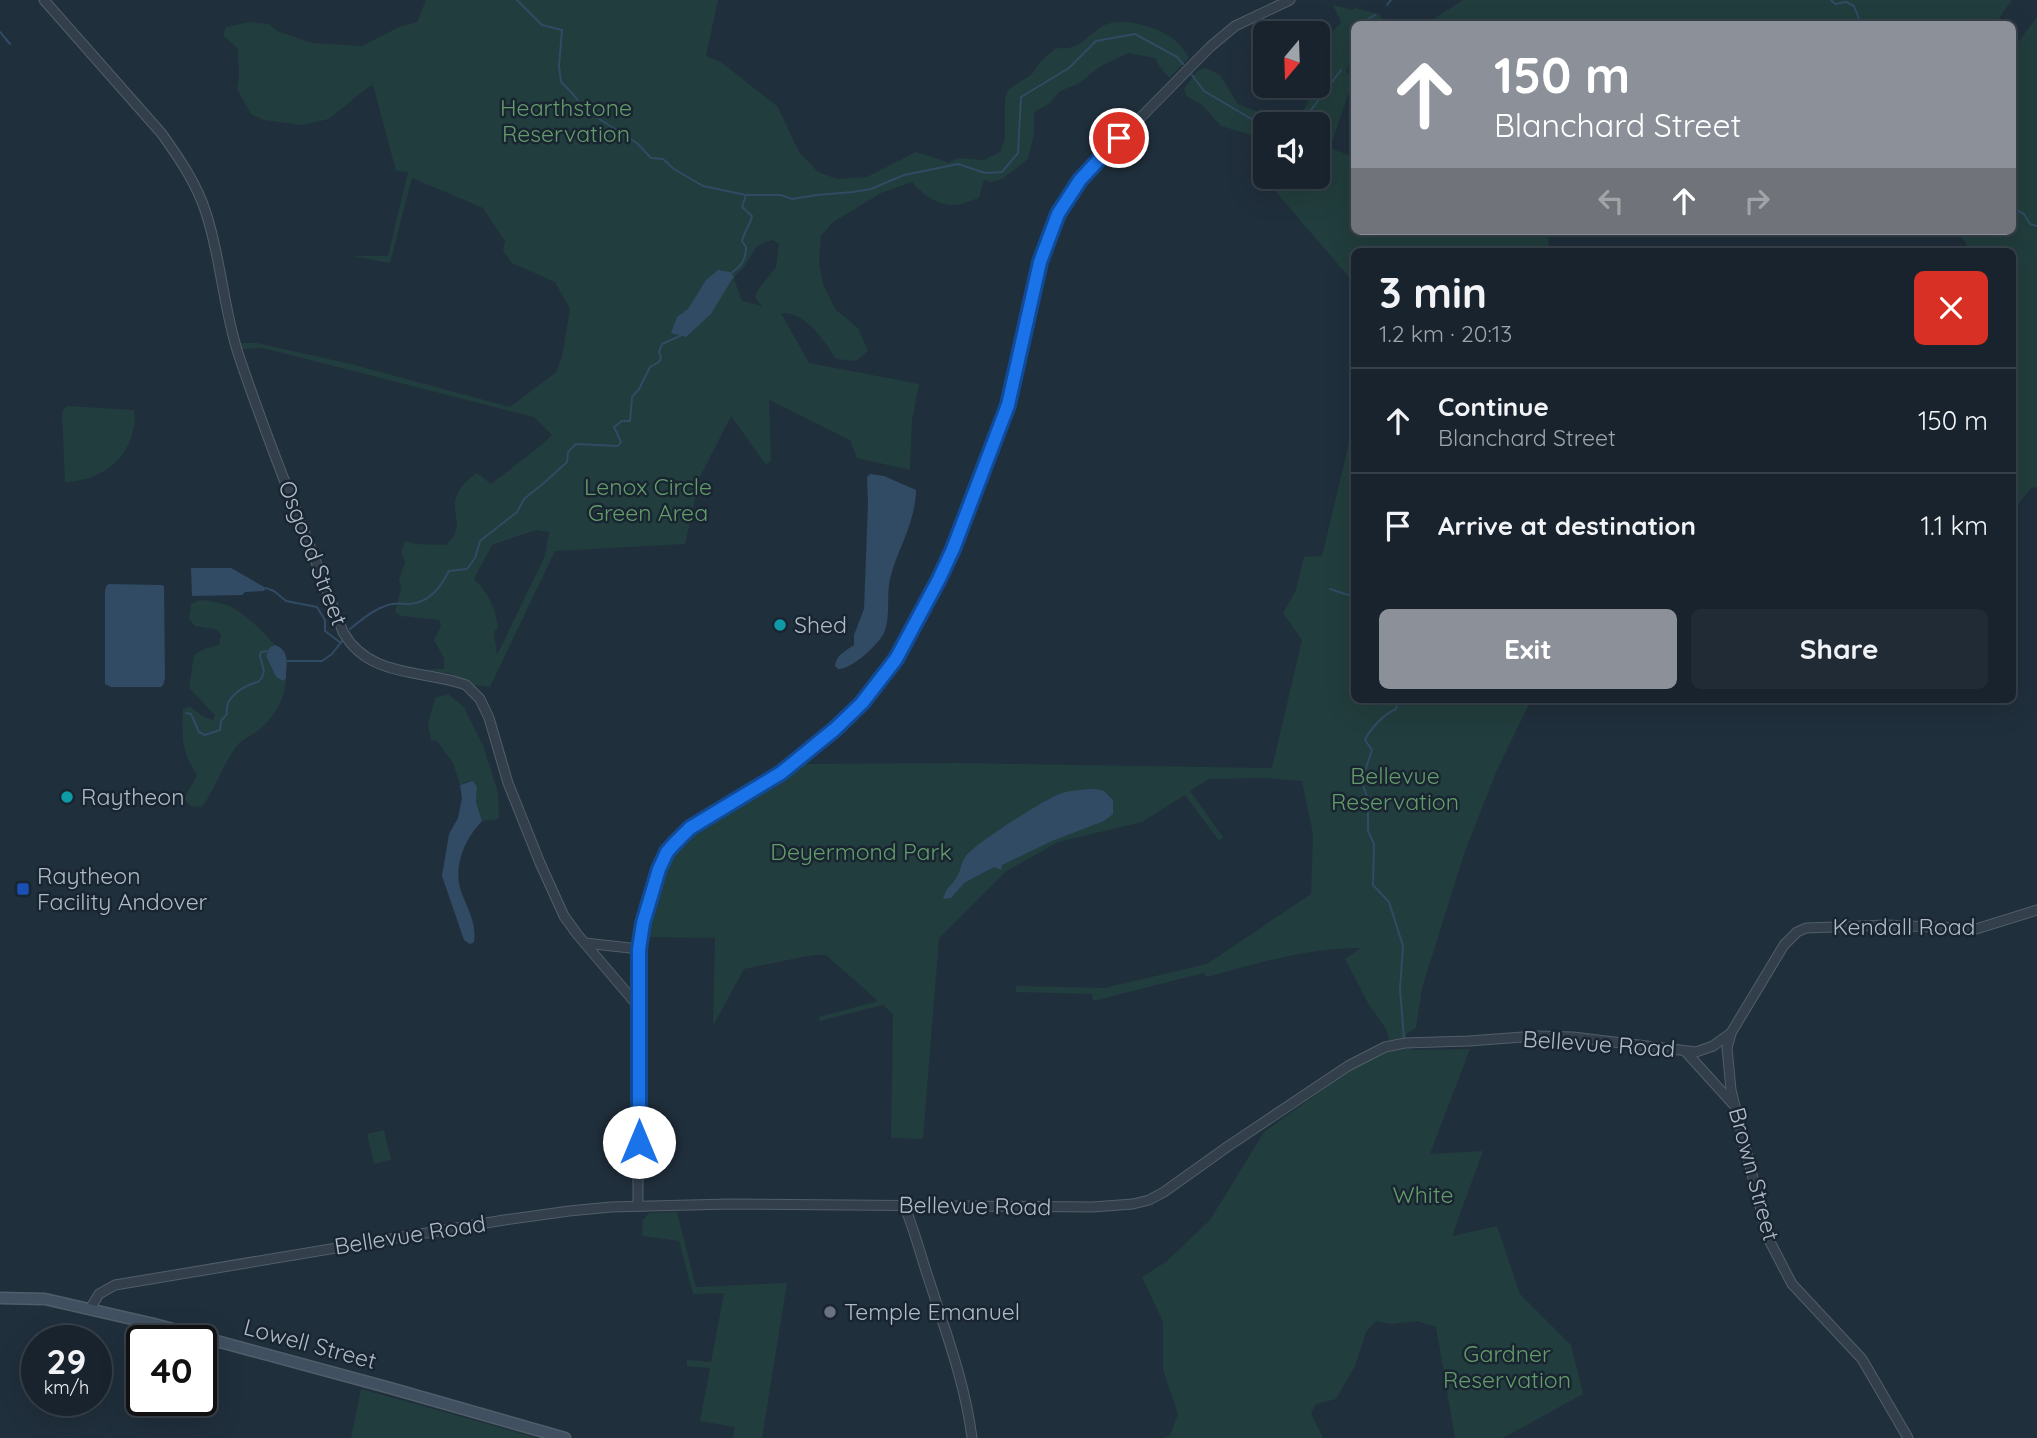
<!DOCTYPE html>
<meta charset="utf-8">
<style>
body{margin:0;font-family:Quicksand,sans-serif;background:#212b35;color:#f1f3f6;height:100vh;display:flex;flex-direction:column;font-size:26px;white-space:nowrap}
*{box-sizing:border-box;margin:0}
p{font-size:23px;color:#9fa4aa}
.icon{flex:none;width:38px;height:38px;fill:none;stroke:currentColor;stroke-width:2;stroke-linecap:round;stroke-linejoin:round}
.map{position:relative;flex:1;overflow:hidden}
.drawer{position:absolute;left:1351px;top:248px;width:665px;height:455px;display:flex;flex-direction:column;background:#18232d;border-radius:10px;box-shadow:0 7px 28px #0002,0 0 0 2px #364049}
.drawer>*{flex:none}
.banner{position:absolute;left:1351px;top:21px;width:665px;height:214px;border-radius:10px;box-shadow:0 7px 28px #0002,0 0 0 2px #364049;background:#8c9099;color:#fff;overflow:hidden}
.needle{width:46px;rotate:199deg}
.fabs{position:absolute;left:1253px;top:21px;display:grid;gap:14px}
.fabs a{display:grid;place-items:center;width:77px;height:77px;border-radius:10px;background:#18232d;box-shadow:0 7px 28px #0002,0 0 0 2px #364049;font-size:35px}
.speed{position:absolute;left:21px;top:1325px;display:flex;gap:14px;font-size:35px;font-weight:700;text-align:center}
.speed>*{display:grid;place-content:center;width:91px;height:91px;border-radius:50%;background:#18232d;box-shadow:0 7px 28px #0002,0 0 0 2px #364049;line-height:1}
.speed small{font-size:18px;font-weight:400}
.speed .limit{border:4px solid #111;border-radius:10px;background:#fff;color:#111}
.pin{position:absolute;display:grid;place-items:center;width:60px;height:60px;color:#fff;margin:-30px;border:4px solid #fff;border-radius:50%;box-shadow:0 2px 7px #0007}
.me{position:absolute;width:77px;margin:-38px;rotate:0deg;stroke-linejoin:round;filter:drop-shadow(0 0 5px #0008)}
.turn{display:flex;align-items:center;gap:24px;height:147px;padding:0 28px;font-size:32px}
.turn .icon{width:91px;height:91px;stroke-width:2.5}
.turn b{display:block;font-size:49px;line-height:60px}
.lanes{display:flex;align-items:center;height:66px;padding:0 28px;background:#0003;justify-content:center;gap:35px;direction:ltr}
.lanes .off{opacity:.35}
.round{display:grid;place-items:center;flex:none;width:74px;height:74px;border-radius:10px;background:#212b35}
.summary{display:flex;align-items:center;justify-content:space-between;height:119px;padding:0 28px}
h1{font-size:42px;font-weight:700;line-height:52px}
.primary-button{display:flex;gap:14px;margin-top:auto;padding:14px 28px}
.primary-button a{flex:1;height:80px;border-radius:10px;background:#8c9099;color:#fff;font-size:28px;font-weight:700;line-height:80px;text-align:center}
.primary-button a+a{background:#212b35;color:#f1f3f6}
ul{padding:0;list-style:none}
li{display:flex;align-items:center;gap:21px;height:105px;padding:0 28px;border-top:2px solid #364049}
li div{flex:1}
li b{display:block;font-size:26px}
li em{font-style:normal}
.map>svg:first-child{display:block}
.green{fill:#223d3d;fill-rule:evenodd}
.water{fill:#304b63}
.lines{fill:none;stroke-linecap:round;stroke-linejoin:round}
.stream{stroke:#304b63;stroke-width:2}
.tertiary-casing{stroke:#515e6a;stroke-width:11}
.secondary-casing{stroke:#515e6a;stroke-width:13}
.tertiary{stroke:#33404c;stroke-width:9}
.secondary{stroke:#415060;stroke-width:10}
.route-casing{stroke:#114b97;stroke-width:18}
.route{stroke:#1a73e8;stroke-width:12}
.culture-dot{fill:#0f9aa8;stroke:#192531;stroke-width:2.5}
.transit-dot{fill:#1a4fb4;stroke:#192531;stroke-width:2.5}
.worship-dot{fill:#6b7280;stroke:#192531;stroke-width:2.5}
.labels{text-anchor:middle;stroke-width:5;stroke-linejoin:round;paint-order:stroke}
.park-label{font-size:23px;fill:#639c6a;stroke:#192531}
.street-label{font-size:23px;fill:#aebbc8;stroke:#192531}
.poi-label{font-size:23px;fill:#aebbc8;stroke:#192531;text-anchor:start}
</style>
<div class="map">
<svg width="2037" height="1438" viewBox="0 0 2037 1438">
<rect width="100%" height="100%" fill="#202f3c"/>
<g class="green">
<path d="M426,0H718L706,56L721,62L778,107L799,152L818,172L837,179L867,177L916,152L939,159L948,163L958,158L984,160L1000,152L1005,139V99L1008,90L1032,74L1041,61L1056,48C1084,50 1082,38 1103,26C1122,15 1165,29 1179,44C1183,48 1186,53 1189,58L1169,78L1160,67L1155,58L1128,53L1101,66L1078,84L1060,91L1050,103L1034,112V134L1028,159L1002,179L991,182L984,180L979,198C972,200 964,204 957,205C939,206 923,195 912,182L881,193L832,223L821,236L819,263L823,284L835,309L858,328L868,351L856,361L836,359C823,339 806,312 781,313L809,363L919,384L912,420L910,470L857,458L850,440L769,400L771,460L766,465L731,416L700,477L685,544L555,551L490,687L473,685L451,674L424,669H444V658L434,640L441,626L439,620L401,616L395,612L401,589L399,579L405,563L401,552L405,541L415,544L446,545C463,528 455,524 455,504C455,491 467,480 477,473L491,484L539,447L552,435L534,417L263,348L242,349L241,343H257L351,364L510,407L556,372L562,357L570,309L555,282L512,263L503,251L505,241L483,208L412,178L390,263L353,256H388L408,172L396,171L373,85L367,88L329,119L302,125L264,120L251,114L237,89L239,75L238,49L223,35L226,27L250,22L269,24L277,31L312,43L362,46L399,27L417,22ZM773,240L779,244L776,267L757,291L755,298L762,306L742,301L734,279L735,276L744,267L757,246L765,242ZM536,530L549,532L545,556L497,655L494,632L498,628C496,609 488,592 474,579L492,545Z"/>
<path d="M1463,0H2012L1995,24H1426Z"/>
<path d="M1333,5L1353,10L1355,8L1380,14L1381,18L1409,24H1354V53L1346,71L1353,81L1330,148L1354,157V231H1549L1548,252H1354V283L1258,171L1265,165V177H1318V124H1300C1301,110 1312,100 1311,86H1318V45L1341,23Z"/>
<path d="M2037,17V487L2031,488L2013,511L2012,252H1971L1958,231H2012L2013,49Z"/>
<path d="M1206,68L1220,75L1238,104L1288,124H1265V145L1255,136L1221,126L1202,105L1187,96L1184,89L1198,70Z"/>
<path d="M67,406L134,410C136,420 134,428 131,438C120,467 95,481 65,482L62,412Z"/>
<path d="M1354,422V700H1531L1497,770L1465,851L1422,988L1416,1028L1407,1033L1406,1037L1389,1040L1386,1029L1368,1003L1345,959L1361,948C1307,948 1258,963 1207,977L1204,973L1093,1001L1092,994L1016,992V986L1104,988L1207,964L1311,894L1313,834L1302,781L1265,778L1209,779L1190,791L1223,837L1219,841L1185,795L1142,822L1058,842L1005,872L939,938L923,1139L891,1138L893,1014L883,1005L820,1021L819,1017L878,1001L826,955H813L744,969L713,1026L715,938L646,937L663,871L678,846L707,822L747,800L799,764L957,763L1272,768L1302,640L1283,613L1296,590L1304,557L1322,556Z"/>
<path d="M200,600C237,602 251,620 275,645L270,647L266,656L276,677L282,681L286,678C286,697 274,718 259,730C252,736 243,738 237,746C222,765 216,788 202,807L191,806L184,799L197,775C181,750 182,738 183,709L190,706L202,716L213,720L215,715L189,688L194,655L204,649L219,645L221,635L216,629L195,626L189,619L191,604Z"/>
<path d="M448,694L464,707L484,748L498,793L499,819L482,821L476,802L477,790L466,782L460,785L453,763L437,741L431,740L428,725L435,698Z"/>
<path d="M1411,1048V1050L1470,1049L1430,1154L1483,1151L1452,1236L1497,1226L1520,1294L1571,1345L1583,1394L1503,1438H1455L1436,1327L1417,1321L1392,1324L1376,1321L1366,1332L1355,1366L1336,1399L1316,1404L1311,1413L1323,1438H1163L1170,1435L1178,1414L1163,1370V1322L1142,1277L1167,1261L1210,1220L1264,1132L1350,1070L1385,1052Z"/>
<path d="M384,1130L391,1160L374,1164L367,1134Z"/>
<path d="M677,1212L696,1287L787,1283L762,1438H733L735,1427L700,1421L710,1368L687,1366V1360L711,1362L724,1293L693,1294L679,1241L642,1236L643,1220L649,1213Z"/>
<path d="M361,1389L538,1438H351Z"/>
</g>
<g class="water">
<path d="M718,270L729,272L734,276L711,314L686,337L671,333L677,317L688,309L706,280Z"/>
<path d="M870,474L884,476L916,490C915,525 898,547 890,579C886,597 891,616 884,633C878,645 851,670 838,669L835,666C836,655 845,651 854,645V635L864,609L868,503L867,477Z"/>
<path d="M191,568H231L266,588L264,591L245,592L242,595L192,596Z"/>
<path d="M109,584L161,585L164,586L165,678L163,685L161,687H111L105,684V590L107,585Z"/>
<path d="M275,645C291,651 286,665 286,678L283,681L276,677L266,656L270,647Z"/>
<path d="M473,781L477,787L476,802L482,821C464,840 452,868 462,894C468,909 477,925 474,942L470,944L464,940L442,876L449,834L458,818L462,798L460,785Z"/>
<path d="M1095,789L1104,791L1113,800V814L1104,821L1052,841L1002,865L1001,870L994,867L964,883L951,898L943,899C948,884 950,888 957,877C961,870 961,862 966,856C975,843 1045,799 1062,793C1073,790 1084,789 1095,789Z"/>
</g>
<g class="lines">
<g class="stream">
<path d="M517,0L542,25L562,30L559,66L561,82L573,94L585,110L637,143L651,158L663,159L674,169L703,186L746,195H781L792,199L817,195L853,192L871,189L904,175L958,164L985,173L1002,172L1018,153L1021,97L1069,68L1096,41L1135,34L1177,57L1183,64"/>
<path d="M1831,0L1835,4L1846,2L1854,6L1861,24"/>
<path d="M1387,5L1391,0"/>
<path d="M1359,24L1375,15"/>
<path d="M0,32L10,44"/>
<path d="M1352,37L1354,32"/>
<path d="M1192,75L1204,91L1265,127"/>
<path d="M1305,124V118L1341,70"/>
<path d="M2012,208L2024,214L2030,224L2037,226"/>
<path d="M731,273C742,266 746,259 746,247L742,241C744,232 750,225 752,216L742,207L746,195"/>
<path d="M266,588L274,591L286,601L317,607L325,620V631L341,643"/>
<path d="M1330,589L1354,597"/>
<path d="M350,629C362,619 377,607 392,604C398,603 404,604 409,604C429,603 440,588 449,571L467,569L475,558L480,541L517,512L524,499L545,482L567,462L568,452L576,444L618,446L621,442L614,427L622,421H630L632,397L639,389L650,367L659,362L661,358L659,352L662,344L680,336"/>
<path d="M287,661H322L332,654L342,641"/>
<path d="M1401,700L1397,704L1396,709C1384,714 1370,729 1365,740L1372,750L1364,774L1363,786L1368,799V831L1374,844L1373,885L1389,902L1403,946L1400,989L1404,1039"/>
<path d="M186,713L191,714L199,732L205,735L220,730L221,721L227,714C224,699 240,688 254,683C255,682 258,683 259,681C262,679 263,675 264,671L260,656L261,652L268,651"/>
</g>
<g class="tertiary-casing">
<g id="tertiary">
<path d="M44,0L162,134C179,158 197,184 206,213C221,258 223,307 238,353C269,447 308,539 343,632C368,676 417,670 460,683L466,685L480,699L489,718L508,783L540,863L564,916L577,934L638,1006V1206"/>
<path d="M585,943L639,949"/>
<path d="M638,1006L639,949L643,923L658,869L667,852L690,828L781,773L835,728L862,703L896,659L939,579L953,549L992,449L1008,405L1040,262L1058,214L1080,180L1093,166L1210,47L1235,26L1290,0"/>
<path d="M1731,1033L1727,1048L1731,1090L1768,1238L1792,1284L1862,1359L1908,1438"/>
<path d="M1685,1051L1734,1105"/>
<path d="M904,1205C914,1229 920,1253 928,1277C945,1330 965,1382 972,1438"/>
<path d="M90,1309L99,1294L115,1285L504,1220L569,1211L611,1207L729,1204L1092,1207L1133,1204L1149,1200L1164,1192L1227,1147L1348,1066L1385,1047L1405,1043L1469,1041L1536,1036L1573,1037L1696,1052L1713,1046L1731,1033L1784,945L1797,932L1806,928L1887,925L1976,929L2037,910"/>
</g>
</g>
<g class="secondary-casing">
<path id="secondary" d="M0,1298L45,1299L154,1324L390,1388L565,1438"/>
</g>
<use href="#tertiary" class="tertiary"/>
<use href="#secondary" class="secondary"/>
</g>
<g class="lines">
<g class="route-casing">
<path id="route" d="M639,1142V949L643,923L659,869L667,852L675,843L690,828L781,773L835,729L862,703L896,659L939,579L953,549L1008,405L1040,262L1058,214L1080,180L1119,138"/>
</g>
<use href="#route" class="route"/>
</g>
<g class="culture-dot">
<circle cx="780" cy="625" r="7"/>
<circle cx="67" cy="797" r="7"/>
</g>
<rect class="transit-dot" x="16" y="882" width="14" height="14" rx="3.5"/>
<circle class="worship-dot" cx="830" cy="1312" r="7"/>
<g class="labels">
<g class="park-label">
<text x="566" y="116">Hearthstone<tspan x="566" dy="26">Reservation</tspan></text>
<text x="648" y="495">Lenox Circle<tspan x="648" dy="26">Green Area</tspan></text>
<text x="1395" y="784">Bellevue<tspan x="1395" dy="26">Reservation</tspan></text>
<text x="861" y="860">Deyermond Park</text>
<text x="1423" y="1203">White</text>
<text x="1507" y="1362">Gardner<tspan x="1507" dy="26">Reservation</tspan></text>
</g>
<g class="street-label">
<text transform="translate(313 553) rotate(69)" y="8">Osgood Street</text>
<text x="1904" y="935">Kendall Road</text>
<text transform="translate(1599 1044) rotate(4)" y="8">Bellevue Road</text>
<text transform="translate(1754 1174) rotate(75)" y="8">Brown Street</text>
<text transform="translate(975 1206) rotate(1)" y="8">Bellevue Road</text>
<text transform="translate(410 1235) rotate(-9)" y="8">Bellevue Road</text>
<text transform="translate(310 1344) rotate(15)" y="8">Lowell Street</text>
</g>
<g class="poi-label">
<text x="794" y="633">Shed</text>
<text x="81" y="805">Raytheon</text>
<text x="37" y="884">Raytheon<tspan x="37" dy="26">Facility Andover</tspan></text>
<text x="844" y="1320">Temple Emanuel</text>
</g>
</g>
</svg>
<div class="fabs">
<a><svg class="needle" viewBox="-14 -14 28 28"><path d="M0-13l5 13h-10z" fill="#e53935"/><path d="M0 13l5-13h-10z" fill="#9fa4aa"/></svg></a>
<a><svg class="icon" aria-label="sound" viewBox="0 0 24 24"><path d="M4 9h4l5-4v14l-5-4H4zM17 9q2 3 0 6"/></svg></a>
</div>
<div class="speed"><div>29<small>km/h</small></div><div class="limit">40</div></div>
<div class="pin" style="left:1119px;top:138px;background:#d93025"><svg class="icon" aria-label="arrive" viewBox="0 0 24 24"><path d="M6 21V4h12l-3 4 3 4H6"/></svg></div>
<svg class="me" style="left:639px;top:1142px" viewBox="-20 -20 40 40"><circle r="19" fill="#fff"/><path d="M0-13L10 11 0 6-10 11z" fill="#1a73e8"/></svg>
<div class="banner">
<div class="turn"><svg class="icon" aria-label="ahead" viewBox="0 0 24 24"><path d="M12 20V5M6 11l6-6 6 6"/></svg><div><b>150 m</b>Blanchard Street</div></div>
<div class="lanes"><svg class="icon off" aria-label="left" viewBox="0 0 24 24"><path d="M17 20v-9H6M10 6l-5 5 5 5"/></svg><svg class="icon" aria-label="ahead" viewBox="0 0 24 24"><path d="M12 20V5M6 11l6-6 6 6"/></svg><svg class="icon off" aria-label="right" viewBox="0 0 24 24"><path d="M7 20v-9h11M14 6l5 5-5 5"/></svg></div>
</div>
<section class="drawer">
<div class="summary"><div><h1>3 min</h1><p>1.2 km · 20:13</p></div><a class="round" style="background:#d93025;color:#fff"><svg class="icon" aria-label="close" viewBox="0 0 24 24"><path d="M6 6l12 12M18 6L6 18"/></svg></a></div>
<ul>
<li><svg class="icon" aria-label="ahead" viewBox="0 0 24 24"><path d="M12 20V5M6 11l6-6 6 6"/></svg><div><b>Continue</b><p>Blanchard Street</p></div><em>150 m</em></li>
<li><svg class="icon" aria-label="arrive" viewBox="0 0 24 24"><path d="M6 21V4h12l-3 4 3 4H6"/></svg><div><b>Arrive at destination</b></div><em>1.1 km</em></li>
</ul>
<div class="primary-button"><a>Exit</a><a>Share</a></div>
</section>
</div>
